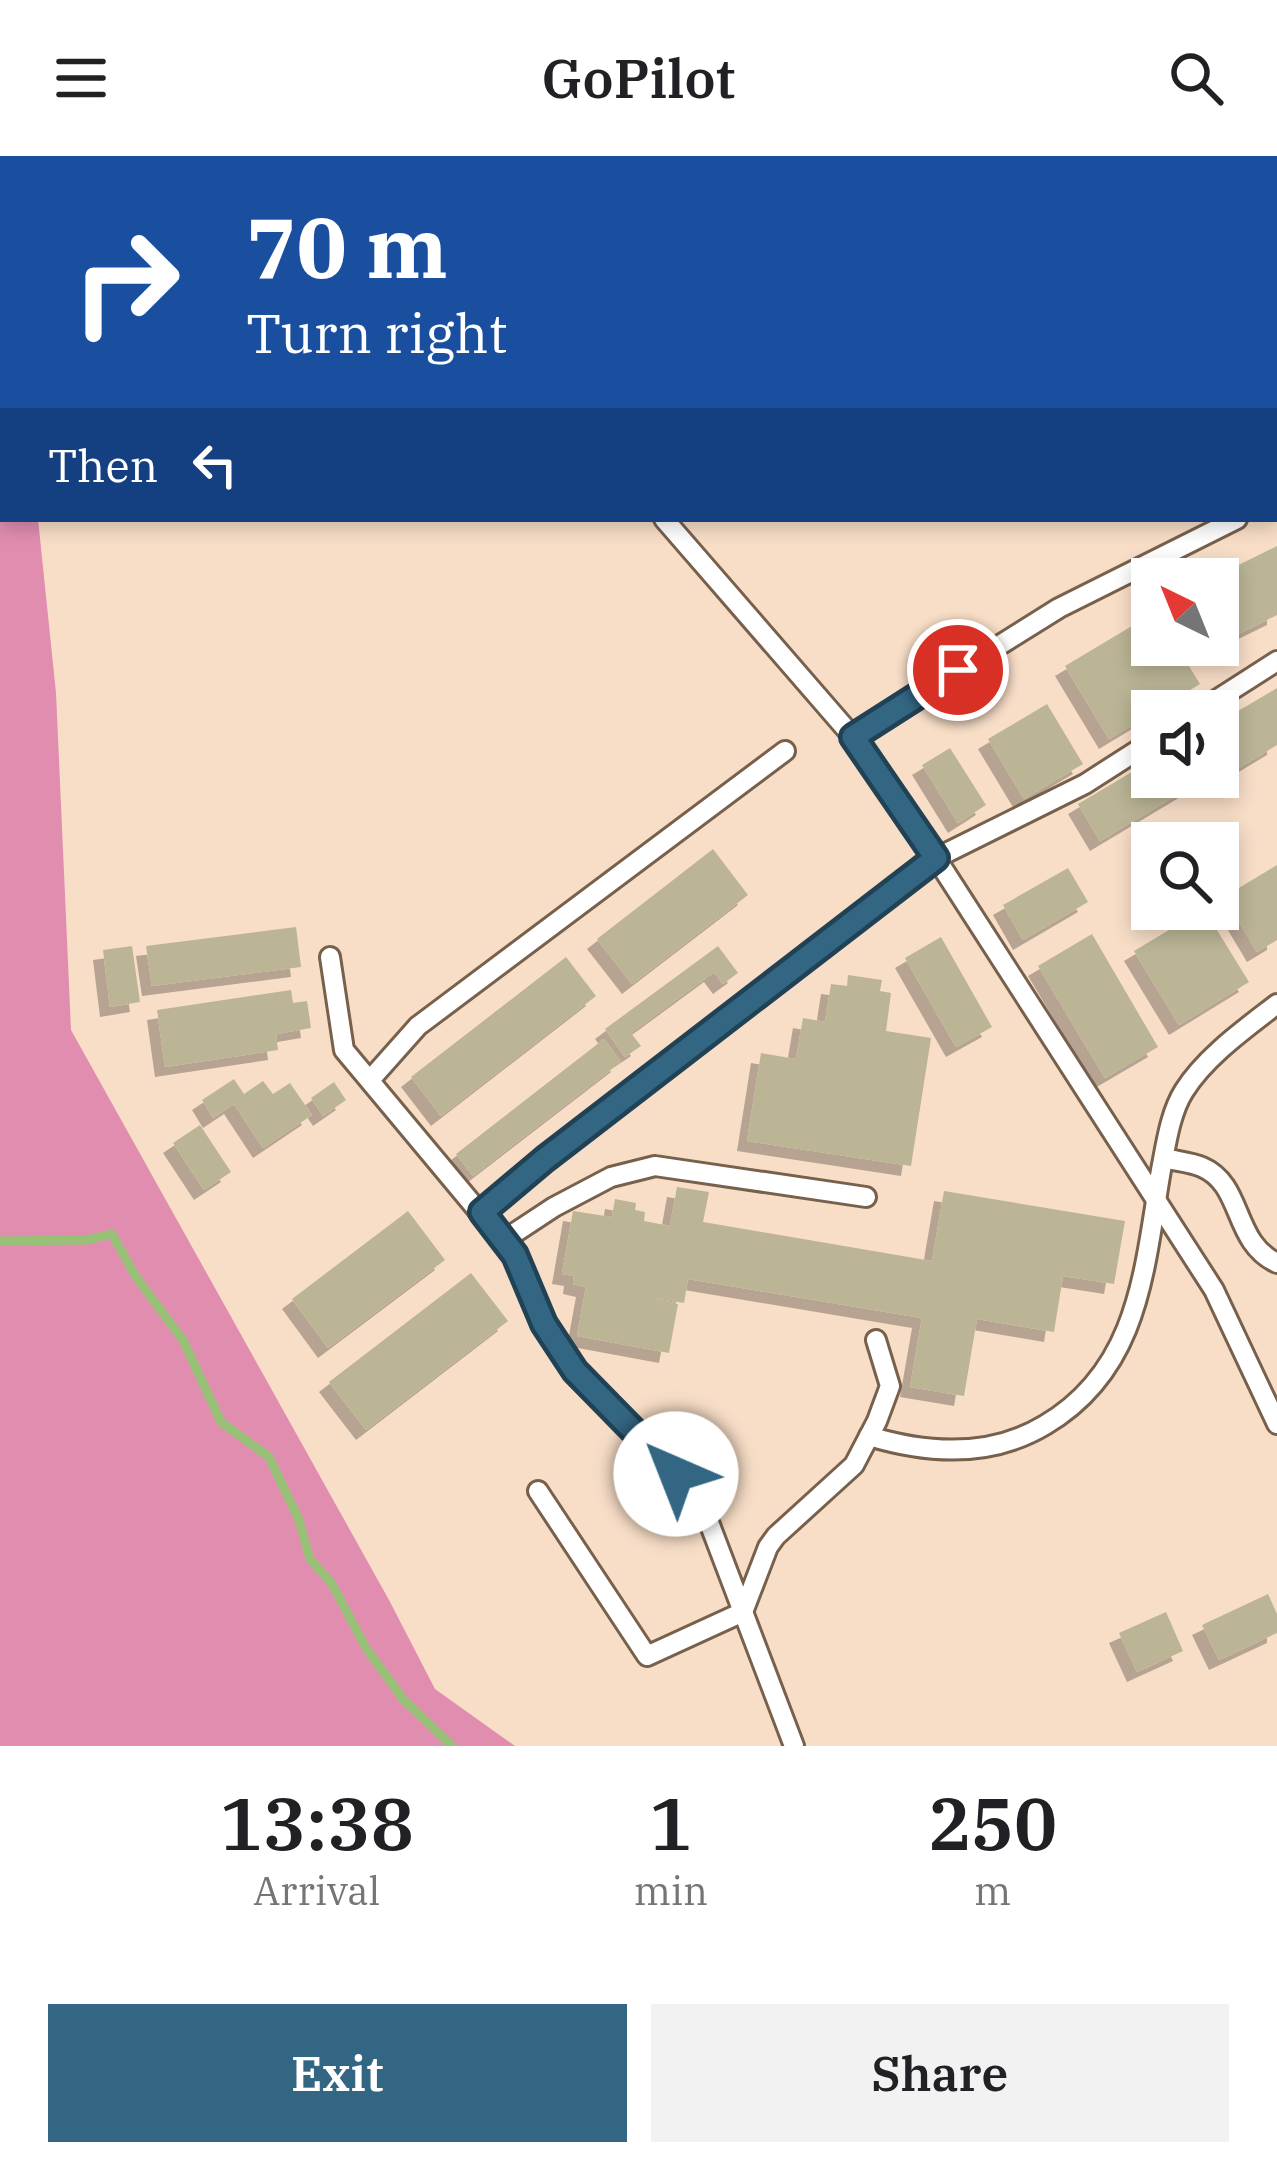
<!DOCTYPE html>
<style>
body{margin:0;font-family:"IBM Plex Serif",serif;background:#f2f2f2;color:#202124;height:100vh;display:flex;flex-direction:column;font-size:45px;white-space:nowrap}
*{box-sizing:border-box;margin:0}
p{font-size:39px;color:#757577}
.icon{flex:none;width:66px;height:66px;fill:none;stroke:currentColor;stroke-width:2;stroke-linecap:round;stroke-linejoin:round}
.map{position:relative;height:1590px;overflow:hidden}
.details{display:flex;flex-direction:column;background:#fff;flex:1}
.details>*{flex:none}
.guide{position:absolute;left:0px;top:0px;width:1278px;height:366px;box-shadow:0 6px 18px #0003;background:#1a4fa0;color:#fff;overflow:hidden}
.needle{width:78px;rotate:317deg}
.tools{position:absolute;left:1131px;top:402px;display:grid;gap:24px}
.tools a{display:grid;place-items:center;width:108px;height:108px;border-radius:0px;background:#fff;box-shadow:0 6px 18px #0003;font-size:60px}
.pin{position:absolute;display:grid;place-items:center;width:102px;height:102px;color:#fff;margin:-51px;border:6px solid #fff;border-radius:50%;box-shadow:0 3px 12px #0007}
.me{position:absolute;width:132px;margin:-66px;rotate:316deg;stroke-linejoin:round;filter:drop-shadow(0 0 9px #0008)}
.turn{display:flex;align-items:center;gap:42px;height:252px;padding:0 48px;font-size:54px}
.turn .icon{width:156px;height:156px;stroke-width:2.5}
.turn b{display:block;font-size:84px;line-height:102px}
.then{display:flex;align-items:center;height:114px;padding:0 48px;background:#0003;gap:24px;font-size:45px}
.eta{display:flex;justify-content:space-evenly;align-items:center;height:204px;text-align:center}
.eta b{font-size:72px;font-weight:600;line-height:84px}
.action{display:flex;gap:24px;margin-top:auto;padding:24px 48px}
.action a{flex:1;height:138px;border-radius:0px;background:#336683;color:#fff;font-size:48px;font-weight:600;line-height:138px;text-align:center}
.action a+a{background:#f2f2f2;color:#202124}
header{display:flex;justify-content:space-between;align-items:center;height:156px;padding:0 48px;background:#fff;font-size:54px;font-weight:600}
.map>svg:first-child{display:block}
.forest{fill:#e08db0}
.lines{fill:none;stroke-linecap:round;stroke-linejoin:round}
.stream{stroke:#98c177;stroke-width:9}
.building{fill:#bbb596;filter:url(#shadow)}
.service-casing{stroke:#77604c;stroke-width:24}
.path{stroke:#b6a18f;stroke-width:6;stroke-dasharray:9 6;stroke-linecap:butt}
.service{stroke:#fff;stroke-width:18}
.route-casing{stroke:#214255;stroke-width:30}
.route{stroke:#336683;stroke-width:21}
</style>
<header><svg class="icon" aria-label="menu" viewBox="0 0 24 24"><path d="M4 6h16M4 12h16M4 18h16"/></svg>GoPilot<svg class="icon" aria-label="search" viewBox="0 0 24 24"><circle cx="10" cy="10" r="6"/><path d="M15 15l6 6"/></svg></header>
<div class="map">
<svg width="1277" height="1590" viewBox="0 0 1277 1590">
<defs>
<filter id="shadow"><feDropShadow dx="-10" dy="10" stdDeviation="0" flood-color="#0004"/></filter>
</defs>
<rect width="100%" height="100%" fill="#f8dec7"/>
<path class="forest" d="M0,177L3,363H38L56,537L71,874L389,1444L435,1533L515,1590H0Z"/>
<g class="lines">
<path class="stream" d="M0,1085L86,1084L112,1078L136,1121L183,1184L221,1266L269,1301L299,1364L310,1403L332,1428L366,1492L403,1543L452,1590"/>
</g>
<g class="building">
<path d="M1277,390V459L1226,484L1218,468V423H1210Z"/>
<path d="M1152,458V489H1176L1200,528L1109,583L1065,510Z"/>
<path d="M1277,532V589L1237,613L1218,581V567Z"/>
<path d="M1047,548L1083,608L1024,643L988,583Z"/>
<path d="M950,592L986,649L958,667L922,609Z"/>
<path d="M1152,604V621H1207L1100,685L1078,648Z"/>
<path d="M713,693L748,739L632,828L597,783Z"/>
<path d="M1277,709V784L1257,796L1224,741Z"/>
<path d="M1068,712L1088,746L1023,784L1003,749Z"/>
<path d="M1204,753L1249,826L1179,869L1134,795Z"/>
<path d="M296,771L301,811L152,830L146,790Z"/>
<path d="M1092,778L1158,891L1105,922L1038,810Z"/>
<path d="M941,781L992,871L956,891L905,802Z"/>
<path d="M132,790L140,846L110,851L103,794Z"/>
<path d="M718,790L738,817L723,828L714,816L631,877L641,890L625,901L605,873Z"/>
<path d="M566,801L596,840L441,960L411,921Z"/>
<path d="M848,819L882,824L880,835L891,837L886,875L931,882L911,1010L747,985L761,897L796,903L803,862L825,866L831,828L847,830Z"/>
<path d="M291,834L293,847L307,845L311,872L276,878L278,894L165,911L157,854Z"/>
<path d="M604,883L621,906L473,1020L456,998Z"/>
<path d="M234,923L244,938L263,925L273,938L290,927L312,959L263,992L234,948L213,962L202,944Z"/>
<path d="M334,926L346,944L323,960L311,942Z"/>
<path d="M200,969L231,1016L204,1034L173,987Z"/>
<path d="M677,1031L709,1036L703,1066L932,1105L944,1035L1125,1065L1114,1128L1063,1120L1054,1176L977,1163L964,1240L910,1231L922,1162L688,1123L684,1147L648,1141L678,1148L669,1197L577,1180L586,1131L573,1128L574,1120L562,1118L573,1055L612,1061L615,1043L636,1047L635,1054L645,1056L644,1065L670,1070Z"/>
<path d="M408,1055L445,1104L328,1192L292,1143Z"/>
<path d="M471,1117L508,1165L366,1274L329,1226Z"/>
<path d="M1268,1438L1277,1458V1477L1219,1504L1202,1469Z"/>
<path d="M1166,1456L1183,1495L1137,1516L1119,1477Z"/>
</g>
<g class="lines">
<g class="service-casing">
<g id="service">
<path d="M1275,346L1277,345"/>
<path d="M664,363L853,581L936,702L1214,1134L1277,1268"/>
<path d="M1199,555L1277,505"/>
<path d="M853,581L1059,452L1237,363"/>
<path d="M330,801L344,894L515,1099L544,1168L575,1215L676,1318L710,1369L794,1590"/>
<path d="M370,924L418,870L785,595"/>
<path d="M1164,1002C1175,1005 1191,1006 1202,1011C1244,1029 1232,1086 1277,1107"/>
<path d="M482,1056L546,1003L936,702L1085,628L1152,585"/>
<path d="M504,1084L554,1051L611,1021L655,1010L866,1041"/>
<path d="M869,1280C928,1298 990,1302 1045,1269C1140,1213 1144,1113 1161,1014C1166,989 1170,957 1184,935C1205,901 1246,872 1277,848"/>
<path d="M538,1335L647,1500L743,1456L768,1391L776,1380L854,1309L877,1265L890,1230L876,1184"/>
</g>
</g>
<g class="path">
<path d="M393,0V3"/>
<path d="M441,3L444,0"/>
</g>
<use href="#service" class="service"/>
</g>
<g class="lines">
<g class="route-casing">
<path id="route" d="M676,1318L575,1215L544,1168L515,1099L482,1056L545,1003L936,702L853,581L958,514"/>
</g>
<use href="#route" class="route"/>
</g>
</svg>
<div class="tools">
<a><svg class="needle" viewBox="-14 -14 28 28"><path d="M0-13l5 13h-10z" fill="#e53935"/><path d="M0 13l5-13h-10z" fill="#757577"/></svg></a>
<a><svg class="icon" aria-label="sound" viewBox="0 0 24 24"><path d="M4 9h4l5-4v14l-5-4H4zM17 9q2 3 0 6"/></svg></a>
<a><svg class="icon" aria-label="search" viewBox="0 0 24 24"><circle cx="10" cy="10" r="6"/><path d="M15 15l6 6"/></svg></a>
</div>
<div class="pin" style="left:958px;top:514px;background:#d93025"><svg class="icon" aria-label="arrive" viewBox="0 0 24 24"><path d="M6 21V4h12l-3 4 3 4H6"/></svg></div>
<svg class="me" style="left:676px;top:1318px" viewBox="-20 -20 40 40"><circle r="19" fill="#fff"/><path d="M0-13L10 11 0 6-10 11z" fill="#336683"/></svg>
<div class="guide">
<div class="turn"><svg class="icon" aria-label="right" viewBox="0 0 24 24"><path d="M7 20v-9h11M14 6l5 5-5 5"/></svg><div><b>70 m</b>Turn right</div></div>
<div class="then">Then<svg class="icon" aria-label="left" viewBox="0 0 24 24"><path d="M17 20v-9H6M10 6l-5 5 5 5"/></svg></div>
</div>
</div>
<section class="details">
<div class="eta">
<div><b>13:38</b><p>Arrival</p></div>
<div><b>1</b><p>min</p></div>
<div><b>250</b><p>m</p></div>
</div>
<div class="action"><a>Exit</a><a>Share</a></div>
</section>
